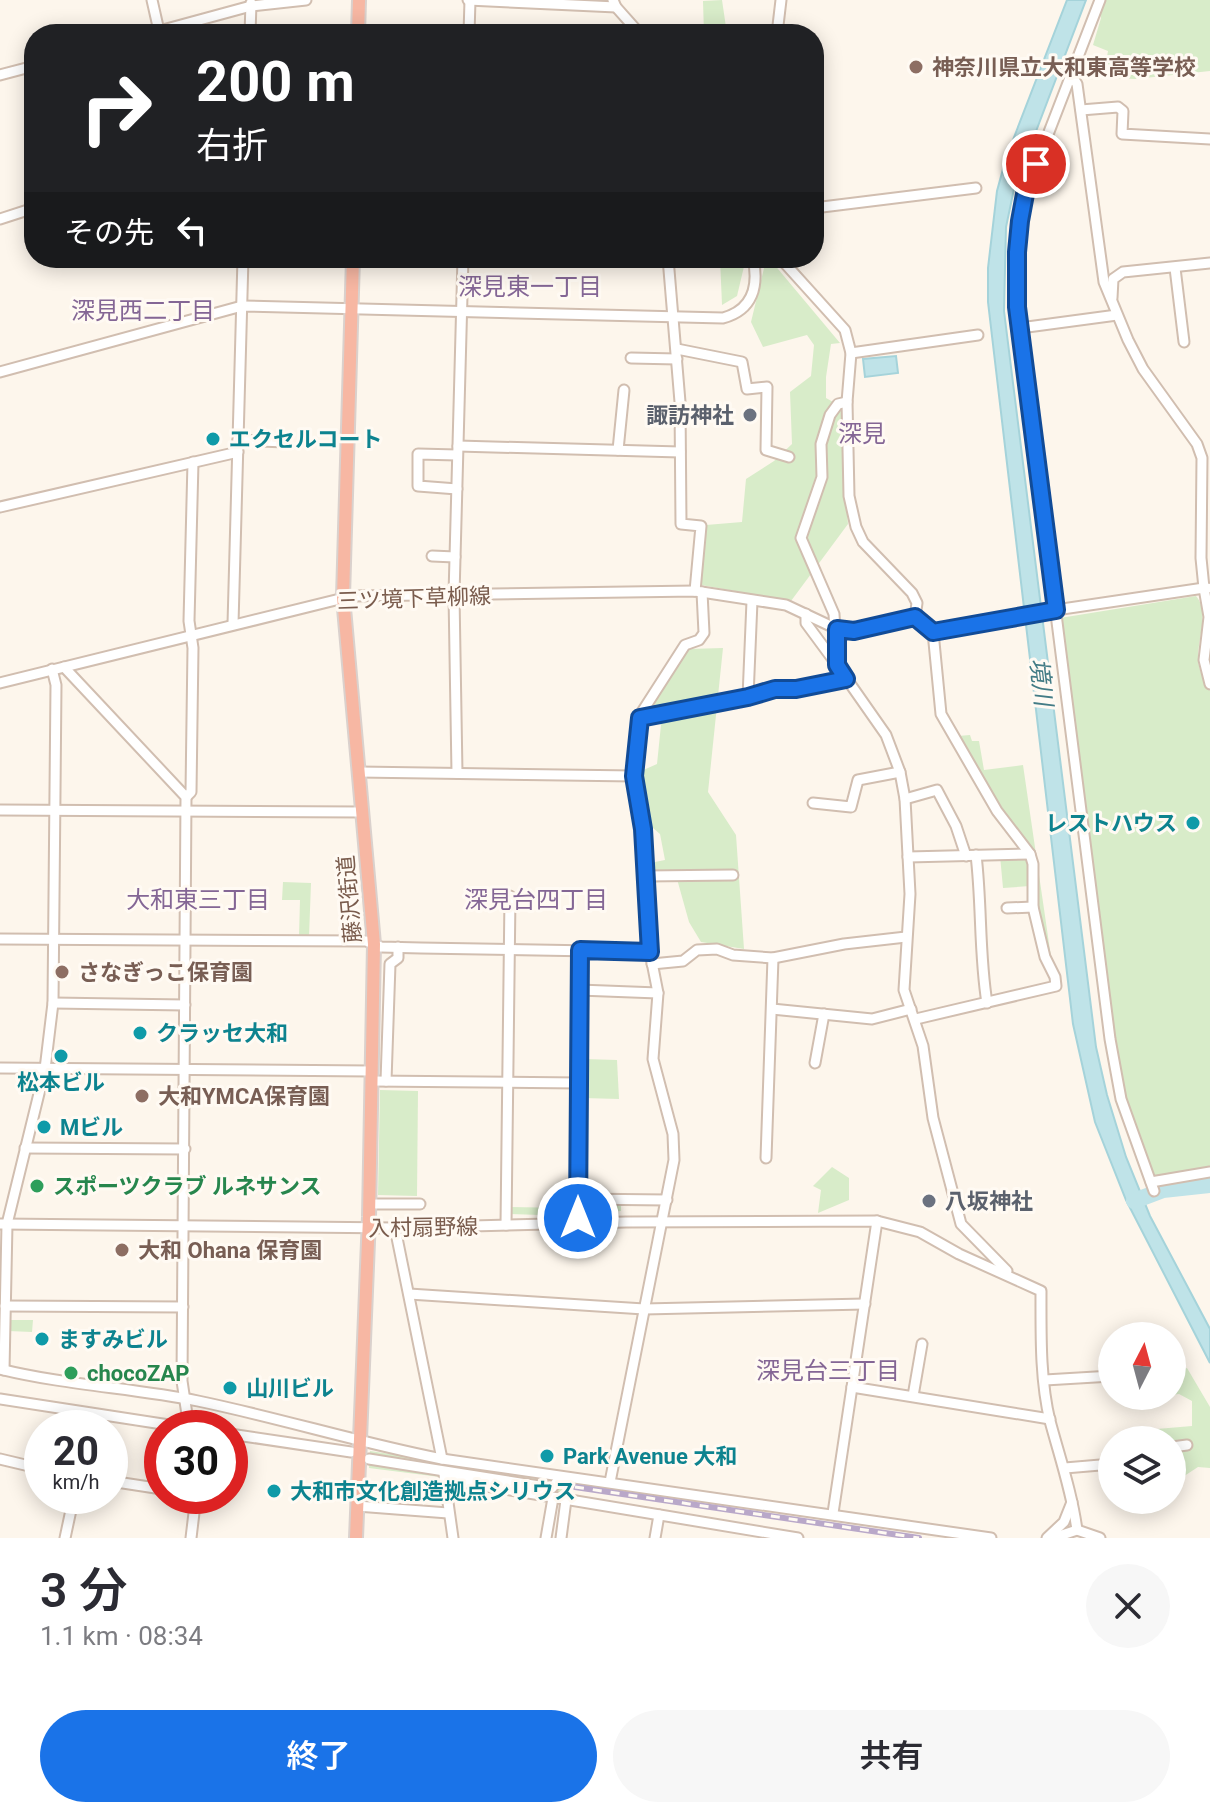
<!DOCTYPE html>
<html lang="ja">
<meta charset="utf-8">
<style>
body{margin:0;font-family:Roboto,"Noto Sans JP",sans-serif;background:#f7f7f7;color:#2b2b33;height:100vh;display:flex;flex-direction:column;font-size:30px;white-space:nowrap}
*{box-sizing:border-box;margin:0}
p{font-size:26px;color:#7c7c81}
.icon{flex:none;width:44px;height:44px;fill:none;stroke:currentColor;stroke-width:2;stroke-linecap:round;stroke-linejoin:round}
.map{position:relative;height:1538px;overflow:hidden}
.panel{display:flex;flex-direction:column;background:#fff;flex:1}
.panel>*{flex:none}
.guide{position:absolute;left:24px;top:24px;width:800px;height:244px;border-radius:32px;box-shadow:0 4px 20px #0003;background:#202124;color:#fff;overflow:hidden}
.needle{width:52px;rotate:6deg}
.fabs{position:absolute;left:1098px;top:1322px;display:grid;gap:16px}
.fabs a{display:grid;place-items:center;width:88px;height:88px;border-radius:50%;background:#fff;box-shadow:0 4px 20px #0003;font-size:40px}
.speed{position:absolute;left:24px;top:1410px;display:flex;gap:16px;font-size:40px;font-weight:700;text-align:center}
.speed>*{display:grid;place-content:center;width:104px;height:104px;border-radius:50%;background:#fff;box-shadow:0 4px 20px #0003;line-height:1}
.speed small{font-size:20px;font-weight:400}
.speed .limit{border:12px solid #d22;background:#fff;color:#111}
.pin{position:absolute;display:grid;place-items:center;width:68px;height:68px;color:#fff;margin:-34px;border:4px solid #fff;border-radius:50%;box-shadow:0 2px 8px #0007}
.me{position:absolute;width:88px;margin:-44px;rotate:0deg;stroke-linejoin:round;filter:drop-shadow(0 0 6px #0008)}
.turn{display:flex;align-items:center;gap:28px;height:168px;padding:0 40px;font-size:36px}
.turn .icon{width:104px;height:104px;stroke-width:2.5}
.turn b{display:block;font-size:56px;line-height:68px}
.then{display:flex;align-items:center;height:76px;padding:0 40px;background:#0003;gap:16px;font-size:30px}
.round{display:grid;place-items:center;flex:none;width:84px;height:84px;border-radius:42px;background:#f7f7f7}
.head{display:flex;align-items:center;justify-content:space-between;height:136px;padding:0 40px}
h1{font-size:48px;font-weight:600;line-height:60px}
.cta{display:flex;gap:16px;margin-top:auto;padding:16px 40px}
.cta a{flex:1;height:92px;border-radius:48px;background:#1a73e8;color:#fff;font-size:32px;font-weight:600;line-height:92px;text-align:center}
.cta a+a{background:#f7f7f7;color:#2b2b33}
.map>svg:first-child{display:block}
.green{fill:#d8ecc9}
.water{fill:#bfe3e8;stroke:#a5d3da;stroke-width:2}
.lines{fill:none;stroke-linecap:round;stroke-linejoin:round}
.river{stroke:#bfe3e8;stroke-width:16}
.minor-casing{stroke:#d1beb0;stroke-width:13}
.highway-casing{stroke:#dad1cd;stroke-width:16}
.minor{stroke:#fff;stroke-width:9}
.highway{stroke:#f7b7a3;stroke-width:12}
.rail-casing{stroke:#b9a8c9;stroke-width:6}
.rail{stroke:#fffaf3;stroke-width:3;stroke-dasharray:9;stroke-linecap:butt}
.route-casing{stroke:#114b97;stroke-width:20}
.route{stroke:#1a73e8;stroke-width:14}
.education-dot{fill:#8d6e63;stroke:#fffaf3;stroke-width:3}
.worship-dot{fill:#6b7280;stroke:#fffaf3;stroke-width:3}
.culture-dot{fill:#0f9aa8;stroke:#fffaf3;stroke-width:3}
.leisure-dot{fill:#2e9e5b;stroke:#fffaf3;stroke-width:3}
.labels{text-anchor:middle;stroke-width:6;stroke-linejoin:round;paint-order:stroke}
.education-label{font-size:22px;font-weight:bold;fill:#785e54;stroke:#fffaf3;text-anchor:start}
.worship-label{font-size:22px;font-weight:bold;fill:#5b616d;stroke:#fffaf3;text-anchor:end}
.culture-label{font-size:22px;font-weight:bold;fill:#0d838f;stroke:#fffaf3;text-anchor:start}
.street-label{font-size:22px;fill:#7a5c4d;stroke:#fffaf3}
.leisure-label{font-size:22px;font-weight:bold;fill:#27864d;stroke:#fffaf3;text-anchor:start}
.neighbourhood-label{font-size:24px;fill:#846695;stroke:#fffaf3}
.water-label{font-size:24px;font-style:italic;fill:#437c86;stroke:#fffaf3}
</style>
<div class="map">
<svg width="1210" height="1538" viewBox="0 0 1210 1538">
<rect width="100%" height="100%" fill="#fdf6ec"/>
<g class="green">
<path d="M722,0L727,34H704L703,1Z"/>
<path d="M1095,0H1210V71L1135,79L1113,78L1106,62L1108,51L1093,45L1101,18Z"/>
<path d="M720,258H746L737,296L722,305Z"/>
<path d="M766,260L773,263L840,343L831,344L826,377V398L844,408L843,466L848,524L791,601L701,585L706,525L742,522L746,479L774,461L792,444L790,392L811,376L814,345L807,335L763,347L751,322Z"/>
<path d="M1196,596C1210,612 1197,640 1198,660C1199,672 1205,681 1210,691V1168L1153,1178L1127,1106L1116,1045L1060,618Z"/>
<path d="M723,648L708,792L736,835L744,949L701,942L689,922L677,879L653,883L650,863L665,860L660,834L645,821L639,772L657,764L661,725L648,710L688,649Z"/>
<path d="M970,735L972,741H979L984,770L1023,765L1052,964L1048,957L1035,905L1036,867L1039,866L1032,850L1006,814L958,736Z"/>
<path d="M1024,854L1030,865V886L1003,888L1000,856Z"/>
<path d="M283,882L311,883L309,937H299L300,900H282Z"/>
<path d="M584,1059L617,1060L619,1099L583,1098Z"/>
<path d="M380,1090L418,1091L417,1196L378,1195Z"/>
<path d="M832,1167L849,1178V1200L818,1213L821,1190L813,1186Z"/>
<path d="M621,1202V1211L583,1213V1203Z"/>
<path d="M510,1207L570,1208L571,1216L510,1214Z"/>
<path d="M8,1320H33L32,1332L8,1331Z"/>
<path d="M1187,1368L1210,1407V1468L1198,1467L1172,1484V1440H1155L1157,1429L1192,1426V1401L1179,1394L1172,1395V1372Z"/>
<path d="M370,1451L570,1481L567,1498L440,1475V1477L369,1468Z"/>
</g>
<g class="water">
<path d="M1067,0H1086L1014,189L1006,227L1004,311L1096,1047L1107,1095L1126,1157L1150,1216L1210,1329V1363L1126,1200L1095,1122L1073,1024L988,302V268L997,191L1006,158Z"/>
<path d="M896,356L898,373L865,377L863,359Z"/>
</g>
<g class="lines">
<path class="river" d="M1134,1201L1163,1190L1210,1185"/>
<g class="minor-casing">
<g id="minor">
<path d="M152,0L159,31"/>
<path d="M468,0L616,7"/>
<path d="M613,0L616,7L640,34"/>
<path d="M1100,0L1025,194L1017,252V307L1110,1039L1121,1099L1154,1191"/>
<path d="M148,34L251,6L306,0"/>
<path d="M250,34L251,3"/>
<path d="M469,34L470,0"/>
<path d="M777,34L781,0"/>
<path d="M0,75L34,66"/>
<path d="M1071,75L1077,84L1104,282L1128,340L1143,369L1197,444L1202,458L1201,558L1204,588H1208"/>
<path d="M1081,110L1118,107L1123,111L1122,134L1210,139"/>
<path d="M814,208L976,188"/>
<path d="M0,219L34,208"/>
<path d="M668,258L680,402L681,524L701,526L695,591"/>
<path d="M780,258L845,330L851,353L847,402L849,496L856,527L863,542L912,593L917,603L915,617"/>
<path d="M1175,268L1184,342"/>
<path d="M1112,298L1113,279L1123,272L1210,263"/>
<path d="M1020,328L1117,315"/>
<path d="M677,349L742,362L747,389L767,387L766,450L789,457"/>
<path d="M851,353L978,335"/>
<path d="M631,358L677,359"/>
<path d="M0,372L242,306L723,318C753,310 759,286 753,258"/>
<path d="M847,402L838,404L830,415L821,444L822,477L801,538L834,614L837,665L886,735L900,772L905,799L910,894L904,990L923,1046L933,1118L961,1224L1007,1271"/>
<path d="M238,440L285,442"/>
<path d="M458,446L680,452"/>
<path d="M618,450L624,390"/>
<path d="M457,489L418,486V454L457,455"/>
<path d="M0,507L238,452"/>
<path d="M432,556L455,557"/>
<path d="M752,601L748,697C780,687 813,685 846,679"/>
<path d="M806,614V623L837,665"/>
<path d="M233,624L243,258"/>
<path d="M64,667L186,797L182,1381L189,1428"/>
<path d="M0,683L352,596L695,591L786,605L837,629L847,630L915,617L920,619L933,632L1015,616L1204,588L1209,617L1204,660L1210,684"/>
<path d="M640,718L748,697"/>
<path d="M359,772L634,776"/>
<path d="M457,773L454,595L463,258"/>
<path d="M186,797L191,792L193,648L189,621L193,462"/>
<path d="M905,799L937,790L956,826L966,856"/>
<path d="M813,803L851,807L858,780L900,772"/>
<path d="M0,810L362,812"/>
<path d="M976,855C982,905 979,954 987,1003"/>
<path d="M908,857L1030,854"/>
<path d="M646,876L733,875"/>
<path d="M1007,908L1033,907"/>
<path d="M0,939L366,941L381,947L421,948L650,952"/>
<path d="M652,964L683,961L697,950L717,949L733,955L773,958L844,944L906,937"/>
<path d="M579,990L658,993"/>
<path d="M53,1003L185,1005"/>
<path d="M772,1009L872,1019L911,1009"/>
<path d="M916,1019L1056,986L1055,977L1045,957L1033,907V864L1030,854L997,811L941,714L933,632"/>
<path d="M815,1063L824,1014"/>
<path d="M0,1068L371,1071"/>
<path d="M371,1081L579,1083"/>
<path d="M386,1081L390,964L398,958V947"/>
<path d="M25,1148L185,1149"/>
<path d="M766,1158L773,958"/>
<path d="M1151,1182L1210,1172"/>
<path d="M578,1199L667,1200"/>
<path d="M376,1204H420"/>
<path d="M0,1224L395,1228L626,1222L877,1221L920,1232L959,1254L1041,1291C1041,1334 1040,1380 1050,1421C1060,1458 1072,1493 1077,1530"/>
<path d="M578,1224L580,950"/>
<path d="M506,1225L510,896"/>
<path d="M395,1228L442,1459"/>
<path d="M409,1294L644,1309L865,1304"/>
<path d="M5,1306L183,1307"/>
<path d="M0,1369C65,1385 133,1388 198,1401C280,1418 360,1443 442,1459L991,1538"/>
<path d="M4,1370L7,1224L45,1069L53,1003L56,685L52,669"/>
<path d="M1045,1380L1112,1376"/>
<path d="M852,1387L1050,1419"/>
<path d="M913,1396L922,1344"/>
<path d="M0,1399L182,1427"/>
<path d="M230,1434L351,1452"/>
<path d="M1172,1447L1187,1445"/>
<path d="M0,1459L42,1469"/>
<path d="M369,1459L552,1488L559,1479"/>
<path d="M1065,1468L1112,1464"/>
<path d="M444,1474L453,1538"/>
<path d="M444,1479L798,1538"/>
<path d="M110,1481L162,1489"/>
<path d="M610,1482L674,1160L673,1134L653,1059L658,993L650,952L643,829L634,776L642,712L685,645L699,640L704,633L702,592"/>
<path d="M357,1506L448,1513"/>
<path d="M833,1513L877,1221"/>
<path d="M65,1538L74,1496"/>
<path d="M191,1538L196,1496"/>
<path d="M546,1538L553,1498"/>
<path d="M561,1538L566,1500"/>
<path d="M655,1538L659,1515"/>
<path d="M1047,1538L1064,1522L1072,1502"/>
<path d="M1053,1538L1077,1530L1100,1538"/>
</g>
</g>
<g class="highway-casing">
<g id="highway">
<path d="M358,34L359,0"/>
<path d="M353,258L343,597L374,944L369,1217L356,1538"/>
</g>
</g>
<use href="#minor" class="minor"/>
<use href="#highway" class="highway"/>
<g class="rail-casing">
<path id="rail" d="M575,1487L919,1538"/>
</g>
<use href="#rail" class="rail"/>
</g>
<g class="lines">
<g class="route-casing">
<path id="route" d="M578,1218L580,950L650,952L643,829L634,776L640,718L748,697L775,689H796L846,679L837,665V629L854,631L915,617L933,632L1056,610L1017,307V252L1020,221L1025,194L1036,164"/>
</g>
<use href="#route" class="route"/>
</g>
<g class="education-dot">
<circle cx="916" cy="67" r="8"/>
<circle cx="62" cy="972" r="8"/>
<circle cx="142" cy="1096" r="8"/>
<circle cx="122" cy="1250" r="8"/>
</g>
<g class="worship-dot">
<circle cx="750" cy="415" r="8"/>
<circle cx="929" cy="1201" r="8"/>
</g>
<g class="culture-dot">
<circle cx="213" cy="439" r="8"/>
<circle cx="1193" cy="823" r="8"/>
<circle cx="140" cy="1033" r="8"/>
<circle cx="61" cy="1056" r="8"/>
<circle cx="44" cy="1127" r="8"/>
<circle cx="42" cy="1339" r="8"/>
<circle cx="230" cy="1388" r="8"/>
<circle cx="547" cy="1456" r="8"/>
<circle cx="274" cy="1491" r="8"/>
</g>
<g class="leisure-dot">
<circle cx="37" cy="1186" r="8"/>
<circle cx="71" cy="1373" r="8"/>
</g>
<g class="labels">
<g class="education-label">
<text x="932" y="75">神奈川県立大和東高等学校</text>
<text x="78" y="980">さなぎっこ保育園</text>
<text x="158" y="1104">大和YMCA保育園</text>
<text x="138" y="1258">大和 Ohana 保育園</text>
</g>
<g class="worship-label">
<text x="734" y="423">諏訪神社</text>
<text x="945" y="1209" text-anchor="start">八坂神社</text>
</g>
<g class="culture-label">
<text x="229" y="447">エクセルコート</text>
<text x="1177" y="831" text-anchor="end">レストハウス</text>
<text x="156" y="1041">クラッセ大和</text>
<text x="61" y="1090" text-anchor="middle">松本ビル</text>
<text x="60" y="1135">Mビル</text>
<text x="58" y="1347">ますみビル</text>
<text x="246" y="1396">山川ビル</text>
<text x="563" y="1464">Park Avenue 大和</text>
<text x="290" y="1499">大和市文化創造拠点シリウス</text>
</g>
<g class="street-label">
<text transform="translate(414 598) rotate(-2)" y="8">三ツ境下草柳線</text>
<text transform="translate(349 899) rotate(-95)" y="8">藤沢街道</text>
<text transform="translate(423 1227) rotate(-1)" y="8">入村扇野線</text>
</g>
<g class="leisure-label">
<text x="53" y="1194">スポーツクラブ ルネサンス</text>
<text x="87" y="1381">chocoZAP</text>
</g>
<g class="neighbourhood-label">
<text x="530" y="295">深見東一丁目</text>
<text x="143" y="319">深見西二丁目</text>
<text x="862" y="442">深見</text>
<text x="198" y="908">大和東三丁目</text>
<text x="536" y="908">深見台四丁目</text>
<text x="828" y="1379">深見台三丁目</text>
</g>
<g class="water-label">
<text transform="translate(1041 682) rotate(83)" y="8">境川</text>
</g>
</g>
</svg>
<div class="fabs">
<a><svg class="needle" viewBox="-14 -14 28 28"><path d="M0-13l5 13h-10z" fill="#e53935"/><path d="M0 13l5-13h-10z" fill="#7c7c81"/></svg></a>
<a><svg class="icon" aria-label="layers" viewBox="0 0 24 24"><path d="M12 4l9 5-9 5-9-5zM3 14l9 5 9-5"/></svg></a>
</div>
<div class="speed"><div>20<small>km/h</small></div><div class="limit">30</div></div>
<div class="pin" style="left:1036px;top:164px;background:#d93025"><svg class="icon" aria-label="arrive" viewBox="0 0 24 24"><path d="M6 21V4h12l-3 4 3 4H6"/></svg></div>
<svg class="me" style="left:578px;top:1218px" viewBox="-20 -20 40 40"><circle r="17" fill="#1a73e8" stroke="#fff" stroke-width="3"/><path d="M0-11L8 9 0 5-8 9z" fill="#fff"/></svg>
<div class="guide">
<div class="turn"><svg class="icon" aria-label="right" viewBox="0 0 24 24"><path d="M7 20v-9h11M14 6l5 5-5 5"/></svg><div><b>200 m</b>右折</div></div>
<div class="then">その先<svg class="icon" aria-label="left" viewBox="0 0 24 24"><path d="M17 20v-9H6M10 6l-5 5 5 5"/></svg></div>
</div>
</div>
<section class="panel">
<div class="head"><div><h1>3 分</h1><p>1.1 km · 08:34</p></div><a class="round"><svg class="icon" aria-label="close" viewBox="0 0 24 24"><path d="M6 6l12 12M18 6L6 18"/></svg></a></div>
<div class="cta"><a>終了</a><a>共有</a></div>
</section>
